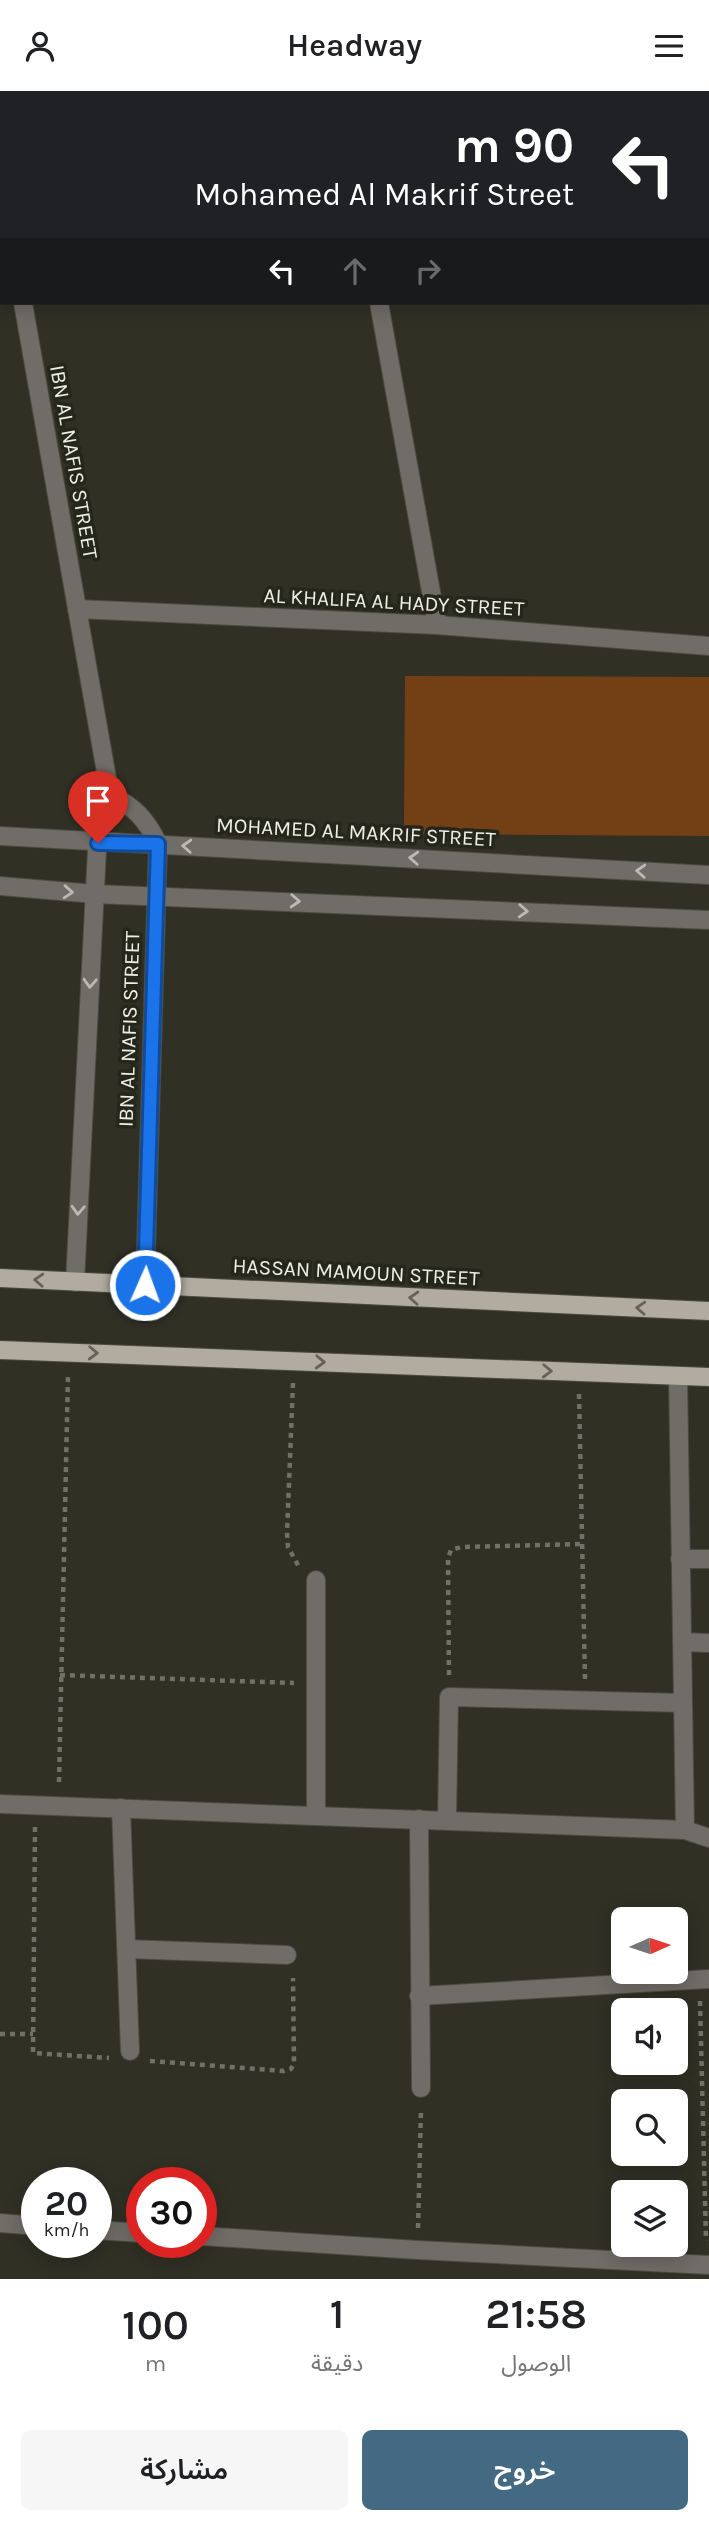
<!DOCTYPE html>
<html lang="ar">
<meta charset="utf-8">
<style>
body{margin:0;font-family:Karla,"Noto Sans Arabic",sans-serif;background:#f6f6f6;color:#202124;direction:rtl;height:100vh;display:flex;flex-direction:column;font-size:26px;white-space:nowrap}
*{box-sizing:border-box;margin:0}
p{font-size:23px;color:#757577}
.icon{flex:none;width:38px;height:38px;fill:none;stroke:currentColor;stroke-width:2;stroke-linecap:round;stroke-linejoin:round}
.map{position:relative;height:2188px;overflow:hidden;direction:ltr}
.sheet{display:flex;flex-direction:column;background:#fff;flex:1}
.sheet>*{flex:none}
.banner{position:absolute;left:0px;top:0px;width:710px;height:214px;box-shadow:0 4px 18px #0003;direction:rtl;background:#202124;color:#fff;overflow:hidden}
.needle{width:46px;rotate:87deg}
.buttons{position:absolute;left:611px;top:1816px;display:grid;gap:14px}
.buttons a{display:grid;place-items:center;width:77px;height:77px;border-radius:10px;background:#fff;box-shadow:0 4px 18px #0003;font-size:35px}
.speed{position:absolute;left:21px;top:2076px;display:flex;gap:14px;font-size:35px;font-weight:700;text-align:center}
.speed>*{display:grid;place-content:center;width:91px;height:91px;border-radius:50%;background:#fff;box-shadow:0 4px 18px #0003;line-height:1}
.speed small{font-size:18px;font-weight:400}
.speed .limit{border:10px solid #d22;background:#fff;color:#111}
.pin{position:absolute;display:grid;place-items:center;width:60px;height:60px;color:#fff;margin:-72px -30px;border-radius:50% 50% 50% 0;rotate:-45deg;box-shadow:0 0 7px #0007}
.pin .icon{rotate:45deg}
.me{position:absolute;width:77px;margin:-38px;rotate:2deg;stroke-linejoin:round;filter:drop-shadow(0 0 5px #0008)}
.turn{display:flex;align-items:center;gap:24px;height:147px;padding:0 21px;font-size:32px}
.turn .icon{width:91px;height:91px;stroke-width:2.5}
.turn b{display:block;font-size:49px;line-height:60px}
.lanes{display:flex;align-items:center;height:66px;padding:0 21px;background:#0003;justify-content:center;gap:35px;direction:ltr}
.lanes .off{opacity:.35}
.eta{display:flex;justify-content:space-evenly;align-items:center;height:119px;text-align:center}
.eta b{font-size:42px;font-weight:600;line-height:49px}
.button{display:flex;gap:14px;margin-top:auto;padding:14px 21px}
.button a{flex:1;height:80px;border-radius:10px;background:#446982;color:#fff;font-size:28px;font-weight:600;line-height:80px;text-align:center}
.button a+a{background:#f6f6f6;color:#202124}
header{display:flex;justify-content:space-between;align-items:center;height:91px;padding:0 21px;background:#fff;font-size:32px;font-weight:600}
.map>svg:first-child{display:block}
.green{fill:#734016}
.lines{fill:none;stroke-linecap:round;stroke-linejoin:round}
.minor-casing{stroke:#4b4b40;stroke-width:20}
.primary-casing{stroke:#4b4b40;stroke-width:20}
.path{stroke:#717167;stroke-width:4.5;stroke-dasharray:5 5;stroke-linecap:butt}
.minor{stroke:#706d68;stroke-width:18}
.primary{stroke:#b1aba0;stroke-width:18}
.oneway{stroke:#bcbab4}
.oneway2{stroke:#656257}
.route-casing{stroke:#114b97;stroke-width:18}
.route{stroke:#1a73e8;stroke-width:12}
.labels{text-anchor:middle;stroke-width:7;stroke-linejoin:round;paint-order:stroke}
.street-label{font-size:21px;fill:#eeeee7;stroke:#26271b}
</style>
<header><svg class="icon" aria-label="menu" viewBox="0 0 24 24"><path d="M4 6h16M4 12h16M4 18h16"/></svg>Headway<svg class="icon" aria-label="person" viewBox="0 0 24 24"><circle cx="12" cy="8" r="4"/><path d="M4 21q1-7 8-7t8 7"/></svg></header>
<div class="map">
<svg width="709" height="2188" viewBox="0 0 709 2188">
<rect width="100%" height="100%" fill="#303025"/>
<path class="green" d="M405,585L709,586V745L404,743Z"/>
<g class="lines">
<g class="minor-casing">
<g id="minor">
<path d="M342,0V2"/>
<path d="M685,0L686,2"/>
<path d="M0,85L2,95"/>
<path d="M709,128V129"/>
<path d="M23,212L110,704L104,715L98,739L75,1191"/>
<path d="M379,212L437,534"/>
<path d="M77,518L437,534L709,555"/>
<path d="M110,704C134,715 147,729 158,753L145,1194"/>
<path d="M0,745L709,784"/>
<path d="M0,795L95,803L709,829"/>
<path d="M678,1285L685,1739"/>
<path d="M680,1468H709"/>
<path d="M316,1489V1724"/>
<path d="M682,1551L709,1552"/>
<path d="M0,1713L685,1739L709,1747"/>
<path d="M121,1717L130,1960"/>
<path d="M419,1728L421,1997"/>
<path d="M447,1729L449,1606L683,1612"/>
<path d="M127,1858L287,1864"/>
<path d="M419,1905L709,1888"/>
<path d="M0,2132L37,2135"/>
<path d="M96,2139L142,2142"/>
<path d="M201,2145L418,2159L709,2174"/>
</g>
</g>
<g class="primary-casing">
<g id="primary">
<path d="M0,1187L709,1220"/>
<path d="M0,1259L709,1286"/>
</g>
</g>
<g class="path">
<path d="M293,1292L287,1442L288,1456L299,1476"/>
<path d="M579,1303L585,1588"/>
<path d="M60,1584L294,1592"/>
<path d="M449,1584L448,1467L451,1459L461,1456L582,1453"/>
<path d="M59,1691L68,1283"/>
<path d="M35,1736L33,1962L109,1967"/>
<path d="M700,1910L706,2150"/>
<path d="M0,1943H33"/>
<path d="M150,1970L284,1980L291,1978L294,1972L293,1887"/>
<path d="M418,2137L421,2019"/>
</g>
<use href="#minor" class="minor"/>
<use href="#primary" class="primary"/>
</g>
<defs><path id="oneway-chevron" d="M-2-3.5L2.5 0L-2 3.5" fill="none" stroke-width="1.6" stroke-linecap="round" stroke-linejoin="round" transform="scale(1.75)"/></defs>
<g class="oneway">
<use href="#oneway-chevron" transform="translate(187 755) rotate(-177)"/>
<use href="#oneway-chevron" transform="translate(414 767) rotate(-177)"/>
<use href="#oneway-chevron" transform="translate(641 780) rotate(-177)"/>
<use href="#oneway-chevron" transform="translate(68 801) rotate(4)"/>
<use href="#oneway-chevron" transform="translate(295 810) rotate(3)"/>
<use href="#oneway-chevron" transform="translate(523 820) rotate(3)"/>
<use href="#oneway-chevron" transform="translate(90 892) rotate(93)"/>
<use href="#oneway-chevron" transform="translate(78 1119) rotate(93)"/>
</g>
<g class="oneway2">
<use href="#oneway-chevron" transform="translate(39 1189) rotate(-177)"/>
<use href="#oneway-chevron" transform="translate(414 1207) rotate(-177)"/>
<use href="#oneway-chevron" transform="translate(641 1217) rotate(-177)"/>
<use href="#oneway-chevron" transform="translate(93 1262) rotate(2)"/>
<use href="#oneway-chevron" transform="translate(320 1271) rotate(2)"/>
<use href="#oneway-chevron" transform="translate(547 1280) rotate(2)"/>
</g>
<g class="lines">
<g class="route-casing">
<path id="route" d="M98,752L158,753L145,1194"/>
</g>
<use href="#route" class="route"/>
</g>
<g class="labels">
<g class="street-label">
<text transform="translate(74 371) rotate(80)" y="7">IBN AL NAFIS STREET</text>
<text transform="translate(394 511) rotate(3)" y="7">AL KHALIFA AL HADY STREET</text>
<text transform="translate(356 741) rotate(3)" y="7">MOHAMED AL MAKRIF STREET</text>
<text transform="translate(129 938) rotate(-88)" y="7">IBN AL NAFIS STREET</text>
<text transform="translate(356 1181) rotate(3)" y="7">HASSAN MAMOUN STREET</text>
</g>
</g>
</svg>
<div class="buttons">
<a><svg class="needle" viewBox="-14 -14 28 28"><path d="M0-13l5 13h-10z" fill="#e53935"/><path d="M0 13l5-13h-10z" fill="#757577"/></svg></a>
<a><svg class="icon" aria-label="sound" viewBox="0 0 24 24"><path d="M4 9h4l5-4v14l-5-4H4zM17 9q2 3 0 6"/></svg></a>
<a><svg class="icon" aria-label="search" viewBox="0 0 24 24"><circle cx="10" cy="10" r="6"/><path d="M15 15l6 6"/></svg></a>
<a><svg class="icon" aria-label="layers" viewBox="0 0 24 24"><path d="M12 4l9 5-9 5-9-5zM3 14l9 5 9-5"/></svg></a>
</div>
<div class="speed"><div>20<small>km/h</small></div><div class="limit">30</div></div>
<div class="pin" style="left:98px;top:752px;background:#d93025"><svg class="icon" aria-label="arrive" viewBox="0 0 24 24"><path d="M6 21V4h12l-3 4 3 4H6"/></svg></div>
<svg class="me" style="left:145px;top:1194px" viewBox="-20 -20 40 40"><circle r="17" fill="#1a73e8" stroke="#fff" stroke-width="3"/><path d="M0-11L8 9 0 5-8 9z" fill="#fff"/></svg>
<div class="banner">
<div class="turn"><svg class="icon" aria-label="left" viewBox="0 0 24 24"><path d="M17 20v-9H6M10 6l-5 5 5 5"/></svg><div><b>90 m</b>Mohamed Al Makrif Street</div></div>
<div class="lanes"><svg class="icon" aria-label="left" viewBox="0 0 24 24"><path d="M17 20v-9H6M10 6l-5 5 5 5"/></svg><svg class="icon off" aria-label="ahead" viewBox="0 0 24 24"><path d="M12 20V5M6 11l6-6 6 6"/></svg><svg class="icon off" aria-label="right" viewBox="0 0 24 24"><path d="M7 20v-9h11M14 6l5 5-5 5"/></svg></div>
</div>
</div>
<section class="sheet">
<div class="eta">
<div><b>21:58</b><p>الوصول</p></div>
<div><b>1</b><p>دقيقة</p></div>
<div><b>100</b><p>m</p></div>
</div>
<div class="button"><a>خروج</a><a>مشاركة</a></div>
</section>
